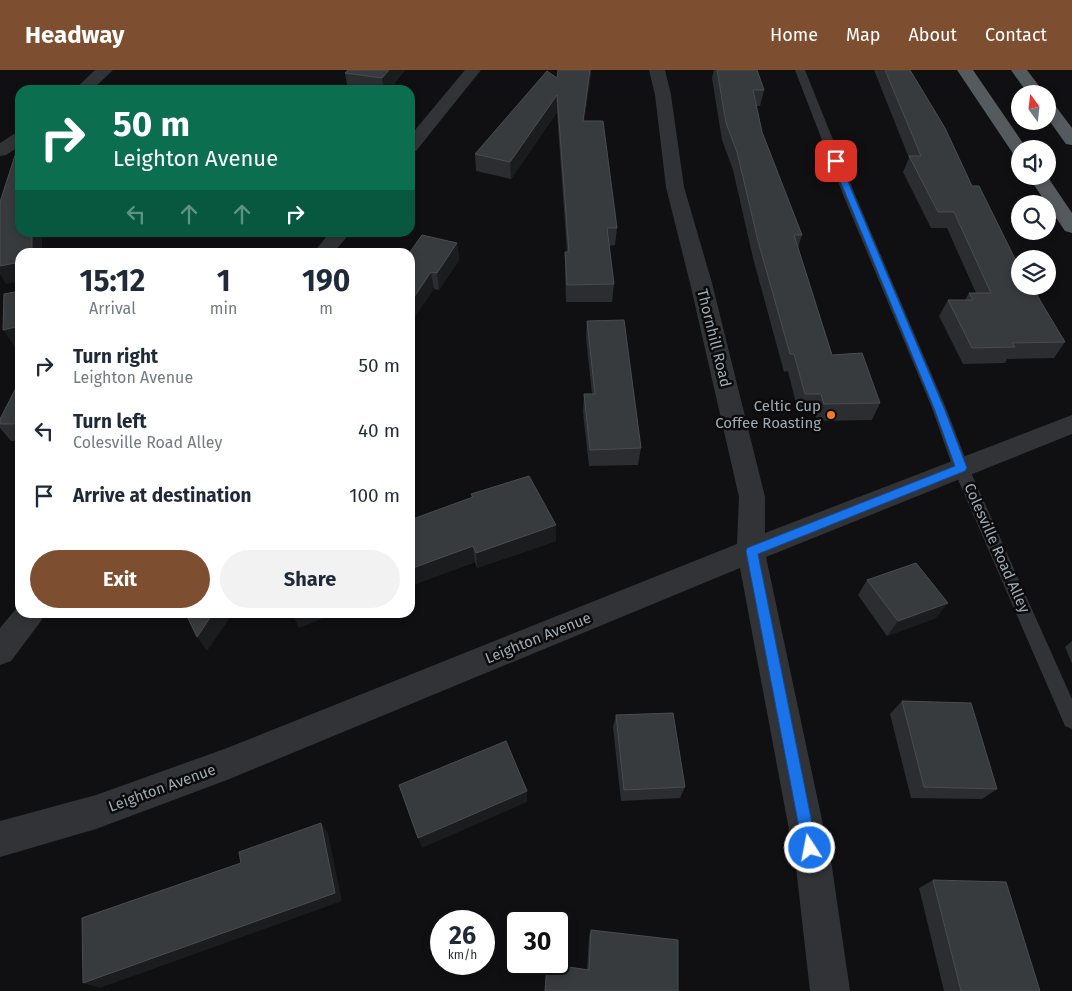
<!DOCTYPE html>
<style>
body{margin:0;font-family:"Fira Sans",sans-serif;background:#f2f2f3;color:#1f2937;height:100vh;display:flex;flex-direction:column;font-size:19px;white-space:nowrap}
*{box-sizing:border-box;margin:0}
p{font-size:16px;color:#747a83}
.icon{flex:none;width:28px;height:28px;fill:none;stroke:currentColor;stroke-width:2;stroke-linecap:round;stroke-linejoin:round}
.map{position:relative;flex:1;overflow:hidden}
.drawer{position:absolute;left:15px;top:178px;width:400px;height:370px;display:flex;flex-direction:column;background:#fff;border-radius:15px;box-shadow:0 2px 8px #0003}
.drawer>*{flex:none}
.hud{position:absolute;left:15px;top:15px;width:400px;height:152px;border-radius:15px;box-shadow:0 2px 8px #0003;background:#0b6e4f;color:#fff;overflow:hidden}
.needle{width:32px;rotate:345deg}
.buttons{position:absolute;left:1011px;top:15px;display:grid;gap:10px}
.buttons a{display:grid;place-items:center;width:45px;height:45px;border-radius:50%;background:#fff;box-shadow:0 2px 8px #0003;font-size:25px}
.speed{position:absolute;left:430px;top:840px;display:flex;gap:10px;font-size:25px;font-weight:700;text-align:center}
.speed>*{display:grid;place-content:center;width:65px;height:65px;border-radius:50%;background:#fff;box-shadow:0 2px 8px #0003;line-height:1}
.speed small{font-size:12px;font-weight:400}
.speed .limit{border:2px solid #111;border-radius:8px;background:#fff;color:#111}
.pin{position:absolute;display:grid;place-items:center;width:42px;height:42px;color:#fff;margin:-21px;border-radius:10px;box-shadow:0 2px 8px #0006}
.me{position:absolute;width:55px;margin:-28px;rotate:349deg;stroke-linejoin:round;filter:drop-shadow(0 0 4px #0008)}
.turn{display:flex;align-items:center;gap:18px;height:105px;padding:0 15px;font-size:22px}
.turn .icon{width:65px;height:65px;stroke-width:2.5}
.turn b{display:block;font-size:35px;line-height:42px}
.lanes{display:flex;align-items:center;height:48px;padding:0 15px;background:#0003;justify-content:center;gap:25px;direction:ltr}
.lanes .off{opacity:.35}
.eta{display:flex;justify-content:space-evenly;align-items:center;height:85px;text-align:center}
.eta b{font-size:30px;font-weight:700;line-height:35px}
.cta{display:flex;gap:10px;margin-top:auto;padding:10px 15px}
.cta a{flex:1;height:58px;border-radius:30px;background:#7e4e30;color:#fff;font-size:20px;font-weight:700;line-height:58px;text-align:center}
.cta a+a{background:#f2f2f3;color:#1f2937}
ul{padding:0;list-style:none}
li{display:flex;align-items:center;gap:15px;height:65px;padding:0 15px}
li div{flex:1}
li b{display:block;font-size:19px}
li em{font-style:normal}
header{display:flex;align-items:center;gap:30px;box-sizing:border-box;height:70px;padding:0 25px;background:#7e4e30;color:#fff}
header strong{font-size:24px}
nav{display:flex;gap:28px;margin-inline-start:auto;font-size:18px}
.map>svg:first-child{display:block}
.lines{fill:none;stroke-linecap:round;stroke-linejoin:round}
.service{fill:#313337;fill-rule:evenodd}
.minor{fill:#313337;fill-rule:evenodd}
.trunk{fill:#555a5f;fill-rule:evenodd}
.wall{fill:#2c2d30}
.shaded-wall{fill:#1b1c1e}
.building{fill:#383b3e;stroke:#494c50}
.route{fill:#1a73e8;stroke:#114b97}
.poi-dot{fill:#f37b27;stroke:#0b0b0c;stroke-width:2}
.labels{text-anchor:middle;stroke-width:5;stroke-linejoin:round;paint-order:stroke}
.street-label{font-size:15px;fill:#a1abb3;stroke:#0b0b0c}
.poi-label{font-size:15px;fill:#a1abb3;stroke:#0b0b0c;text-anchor:end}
</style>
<header>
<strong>Headway</strong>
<nav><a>Home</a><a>Map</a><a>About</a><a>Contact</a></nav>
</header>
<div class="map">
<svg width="1072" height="921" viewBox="0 0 1072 921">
<rect width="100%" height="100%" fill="#101012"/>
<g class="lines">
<path class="service" d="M795,0H805L856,127L946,338L969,398L1072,629V659L1065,656L953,398L932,338L844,127Z"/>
<g class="minor">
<path d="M95,0H113L92,20H74Z"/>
<path d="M465,0H481L416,81L410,82V66Z"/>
<path d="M649,0H665L671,25L684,117L712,213L765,427V463L1072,345V364L766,487L832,797L850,921H810L796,797L740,498L227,710L96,759L0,787V751L96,725L227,678L737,474L739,427L690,213L666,117L655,25Z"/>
<path d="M20,63V76L6,85L0,86V73L14,64Z"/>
<path d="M330,162H351L334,182H314Z"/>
<path d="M20,534V542H46L41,551L11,591L0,595V558Z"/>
</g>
<g class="trunk">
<path d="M957,0H973L1027,79H1020V86L1014,85Z"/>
<path d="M1011,0H1027L1045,24H1028Z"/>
<path d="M1048,33L1054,34L1072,58V75L1066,74L1048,49Z"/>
<path d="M1028,106H1047L1072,143V163L1065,161Z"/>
</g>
</g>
<g class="wall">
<path d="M405,0L389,20H348L345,3Z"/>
<path d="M558,0H591L590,11L584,51L617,158L615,175L609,176L614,214L612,232H566L565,200V182H567L557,42L511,109L476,101L475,84L557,8Z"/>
<path d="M714,0H757L764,20L760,36H756L762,62L802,165L798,178L832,285L880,333L872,350L817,351L814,341H798L788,301L784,302L753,188L733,100L722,70L712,8Z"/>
<path d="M874,0H910L972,116L1032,222L1065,272L1054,288L1007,289L1005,293L963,294L939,246L948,230H965L969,223H976L947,158H931L903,102L909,88Z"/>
<path d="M457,173L459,190L439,220L434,219L410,182Z"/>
<path d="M587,251L641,378L638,395L589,396L583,342L584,324H592L586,268Z"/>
<path d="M20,310V371H11L0,358V349Z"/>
<path d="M471,424L556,471L477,498L475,492L410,516L472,428Z"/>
<path d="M867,510L936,548L887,566L858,525Z"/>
<path d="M1072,571V594L1065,577Z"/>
<path d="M902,631L997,719L982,729L911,728L890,644Z"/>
<path d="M616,645L685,717L680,728L621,731L613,657Z"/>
<path d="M933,810L1040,921H944L919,818Z"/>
<path d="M591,860L678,921L587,900L589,866Z"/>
</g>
<g class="shaded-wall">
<path d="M389,0H405L389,20H384L382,8Z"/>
<path d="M590,0V11L582,68L583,51Z"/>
<path d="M557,25V42L511,109L510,92Z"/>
<rect x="32" y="162" width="10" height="20"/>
<path d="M457,173L459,190L439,220L437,203Z"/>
<path d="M20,192V211L6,214L0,204V196Z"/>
<path d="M431,202L434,219L410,254V233Z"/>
<path d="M20,256V276L15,277L3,260Z"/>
<path d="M556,455V471L477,498L476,483Z"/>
<path d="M473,476L475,492L410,516V499Z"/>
<path d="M948,533L936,548L887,566L898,551Z"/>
<path d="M214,542H234L207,581L197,567Z"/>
<path d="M294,542H340L299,558L292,543Z"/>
<path d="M527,721V732L422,778L418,768Z"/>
<path d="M321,753L328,763L342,831L100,918L83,913Z"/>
</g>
<g class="building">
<path d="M348,0H389L382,8L345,3Z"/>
<path d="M558,0H590L583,51H603L617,158H607L614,214L567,215L565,182H569L557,25L510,92L475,84L547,1L557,8Z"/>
<path d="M717,0H757L764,20H753L762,62L802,165H794L832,285L862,283L880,333L824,334L821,324H805L794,284H790L758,171L737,82L726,53Z"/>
<path d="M885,0H910L945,58L972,116H979L1020,199V216H1029L1032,222H1035L1065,272L1012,273L1015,277L972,278L948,230H973L969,223H991L954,142H938L909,86H921Z"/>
<path d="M20,70V162H32V182H20V192L0,196V132Z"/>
<path d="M422,165L457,173L437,203L431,202L410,233V182Z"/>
<path d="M20,221V256L3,260L4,224Z"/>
<path d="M624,250L641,378L590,380L584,324H595L587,251Z"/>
<path d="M20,310V354H0V349Z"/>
<path d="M529,406L556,455L476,483L473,476L410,499V450L473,427L471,424Z"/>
<path d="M916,493L948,533L898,551L867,510Z"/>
<path d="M185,542H214L197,567Z"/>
<path d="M902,631L971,633L997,719L924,717Z"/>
<path d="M673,643L685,717L624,720L616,645Z"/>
<path d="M506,671L527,721L418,768L399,715Z"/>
<path d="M321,753L335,823L83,913L82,848L241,793L239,782Z"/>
<path d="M933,810L1006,812L1040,921H961Z"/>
<path d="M591,860L678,870V921H545L547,894L589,900Z"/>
</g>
<path class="route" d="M836,89L839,91L944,338L967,398L965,401L758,484L817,778L815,784L810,786L805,784L803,778L746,481L747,478L955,396L934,338L832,91Z"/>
<circle class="poi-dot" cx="831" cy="345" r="5"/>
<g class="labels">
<g class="street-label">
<text transform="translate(714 268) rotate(76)" y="5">Thornhill Road</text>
<text transform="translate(997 478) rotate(66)" y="5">Colesville Road Alley</text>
<text transform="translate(538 568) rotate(-22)" y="5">Leighton Avenue</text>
<text transform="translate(162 718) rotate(-20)" y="5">Leighton Avenue</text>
</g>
<g class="poi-label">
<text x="821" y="341">Celtic Cup<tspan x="821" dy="17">Coffee Roasting</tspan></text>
</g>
</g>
</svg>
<div class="buttons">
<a><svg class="needle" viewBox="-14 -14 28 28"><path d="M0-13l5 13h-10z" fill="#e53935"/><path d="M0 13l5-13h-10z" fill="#747a83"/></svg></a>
<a><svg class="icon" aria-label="sound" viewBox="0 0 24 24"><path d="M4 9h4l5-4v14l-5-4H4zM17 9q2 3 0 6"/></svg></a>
<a><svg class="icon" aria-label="search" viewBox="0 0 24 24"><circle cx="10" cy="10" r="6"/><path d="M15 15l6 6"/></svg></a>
<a><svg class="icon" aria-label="layers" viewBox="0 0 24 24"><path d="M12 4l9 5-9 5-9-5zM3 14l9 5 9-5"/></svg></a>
</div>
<div class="speed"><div>26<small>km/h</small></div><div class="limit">30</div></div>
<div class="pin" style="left:836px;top:91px;background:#d93025"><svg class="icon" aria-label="arrive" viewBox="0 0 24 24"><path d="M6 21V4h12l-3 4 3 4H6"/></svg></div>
<svg class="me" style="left:810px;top:778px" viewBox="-20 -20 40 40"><circle r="17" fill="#1a73e8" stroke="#fff" stroke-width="3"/><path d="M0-11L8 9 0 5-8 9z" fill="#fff"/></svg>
<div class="hud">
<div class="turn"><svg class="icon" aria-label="right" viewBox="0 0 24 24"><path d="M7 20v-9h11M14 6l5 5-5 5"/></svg><div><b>50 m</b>Leighton Avenue</div></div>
<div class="lanes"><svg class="icon off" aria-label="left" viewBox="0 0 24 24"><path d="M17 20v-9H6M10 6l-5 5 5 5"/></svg><svg class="icon off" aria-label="ahead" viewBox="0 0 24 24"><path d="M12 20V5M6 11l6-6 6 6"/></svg><svg class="icon off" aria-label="ahead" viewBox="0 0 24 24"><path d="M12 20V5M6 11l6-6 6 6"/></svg><svg class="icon" aria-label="right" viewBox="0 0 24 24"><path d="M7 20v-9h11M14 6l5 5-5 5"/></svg></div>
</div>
<section class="drawer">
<div class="eta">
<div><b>15:12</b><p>Arrival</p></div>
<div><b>1</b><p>min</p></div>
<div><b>190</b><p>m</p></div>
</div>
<ul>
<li><svg class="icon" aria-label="right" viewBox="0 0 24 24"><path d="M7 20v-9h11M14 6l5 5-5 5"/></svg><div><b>Turn right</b><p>Leighton Avenue</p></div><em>50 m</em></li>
<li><svg class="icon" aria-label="left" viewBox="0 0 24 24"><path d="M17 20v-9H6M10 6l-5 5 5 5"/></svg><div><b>Turn left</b><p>Colesville Road Alley</p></div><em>40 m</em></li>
<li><svg class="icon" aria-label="arrive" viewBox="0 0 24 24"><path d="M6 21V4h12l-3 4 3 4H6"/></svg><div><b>Arrive at destination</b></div><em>100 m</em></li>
</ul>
<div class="cta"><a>Exit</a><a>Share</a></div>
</section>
</div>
